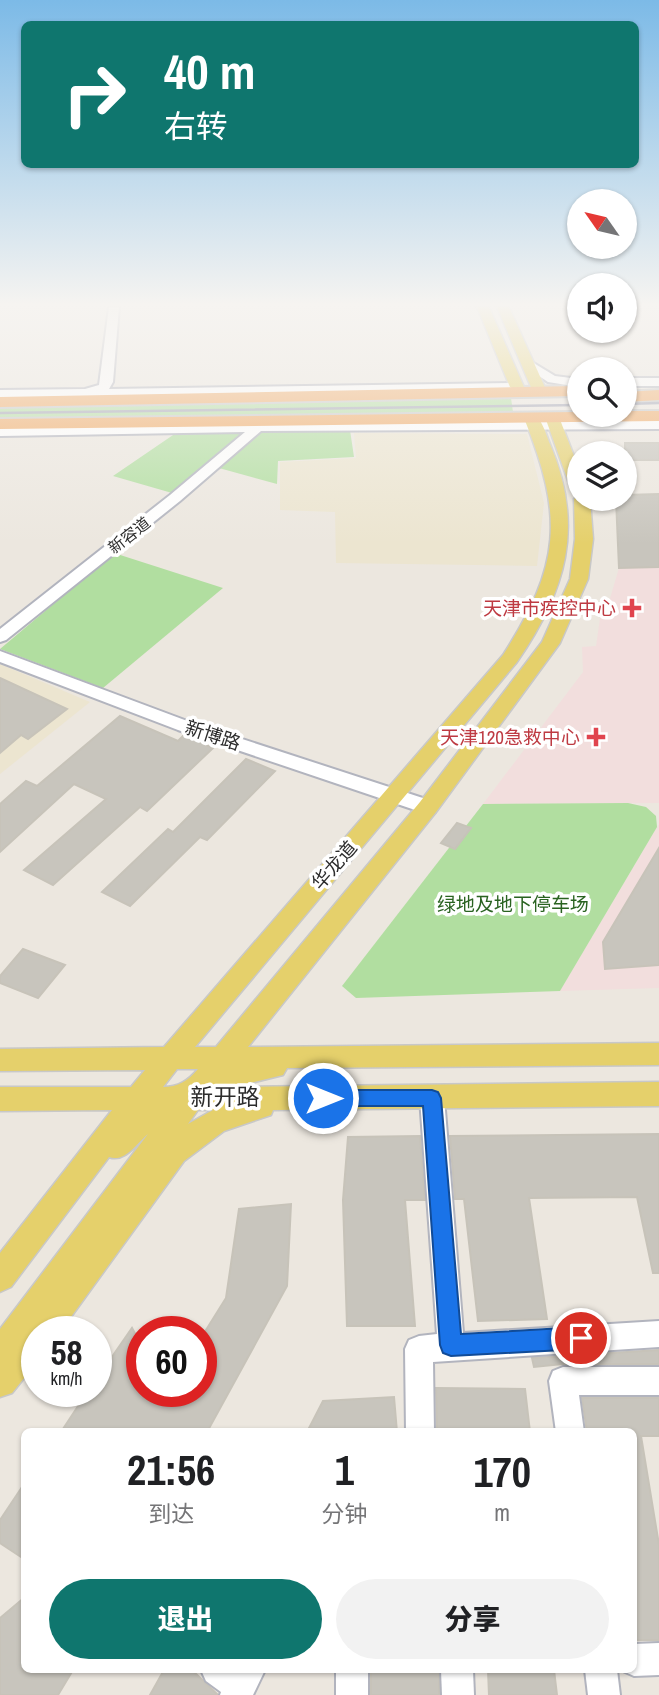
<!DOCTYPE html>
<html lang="zh">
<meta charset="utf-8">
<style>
body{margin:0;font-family:"Archivo Narrow","Noto Sans SC",sans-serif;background:#f2f2f2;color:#202124;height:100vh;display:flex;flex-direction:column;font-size:26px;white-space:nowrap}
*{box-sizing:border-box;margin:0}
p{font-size:23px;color:#757577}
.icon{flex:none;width:38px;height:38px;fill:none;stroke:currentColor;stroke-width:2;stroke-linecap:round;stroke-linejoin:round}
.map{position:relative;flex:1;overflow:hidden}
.sheet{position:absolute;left:21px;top:1428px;width:616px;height:245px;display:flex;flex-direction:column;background:#fff;border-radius:10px;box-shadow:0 2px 5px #0004}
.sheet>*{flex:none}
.hud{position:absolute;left:21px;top:21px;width:618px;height:147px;border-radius:10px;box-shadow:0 2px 5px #0004;background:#0f766e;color:#fff;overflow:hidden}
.needle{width:46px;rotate:304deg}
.fabs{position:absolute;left:567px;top:189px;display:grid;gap:14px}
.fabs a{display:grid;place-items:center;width:70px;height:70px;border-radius:50%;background:#fff;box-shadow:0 2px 5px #0004;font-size:35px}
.speed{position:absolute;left:21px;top:1316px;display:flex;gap:14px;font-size:35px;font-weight:700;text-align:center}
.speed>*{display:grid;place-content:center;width:91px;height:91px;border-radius:50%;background:#fff;box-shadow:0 2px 5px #0004;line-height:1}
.speed small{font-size:18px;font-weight:400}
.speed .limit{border:10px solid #d22;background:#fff;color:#111}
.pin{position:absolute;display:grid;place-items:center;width:60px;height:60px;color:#fff;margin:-30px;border:4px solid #fff;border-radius:50%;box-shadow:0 2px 7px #0007}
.me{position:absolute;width:77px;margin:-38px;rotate:90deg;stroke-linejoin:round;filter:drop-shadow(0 0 5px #0008)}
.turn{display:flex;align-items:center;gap:24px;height:147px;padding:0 28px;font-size:32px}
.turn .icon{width:91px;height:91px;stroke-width:2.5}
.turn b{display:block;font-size:49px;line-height:60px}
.eta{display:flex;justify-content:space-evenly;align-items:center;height:119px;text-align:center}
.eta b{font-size:42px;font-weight:800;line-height:49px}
.primary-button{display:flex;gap:14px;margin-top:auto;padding:14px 28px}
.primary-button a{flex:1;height:80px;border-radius:42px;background:#0f766e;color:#fff;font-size:28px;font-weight:800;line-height:80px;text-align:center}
.primary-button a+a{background:#f2f2f2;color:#202124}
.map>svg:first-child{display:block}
.education{fill:#ece5d0}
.medical{fill:#f2dedd}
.green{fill:#b1dea0}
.building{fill:#c8c5bd;stroke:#c7c3b9;stroke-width:2}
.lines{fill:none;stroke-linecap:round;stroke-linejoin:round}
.minor-casing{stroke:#b2b4be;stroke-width:4}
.major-casing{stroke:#c8c8c8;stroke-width:3}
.highway-casing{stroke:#c8c8c8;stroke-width:4}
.minor{fill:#fff;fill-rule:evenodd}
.major{fill:#e5d06b;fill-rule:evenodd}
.highway{fill:#f1aa65;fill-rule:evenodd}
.rail{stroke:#a2a4b4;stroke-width:2.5}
.route{fill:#1a73e8;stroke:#114b97;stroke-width:2}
.health-dot{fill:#e0444e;stroke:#fff;stroke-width:2.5}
.labels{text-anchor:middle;stroke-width:7;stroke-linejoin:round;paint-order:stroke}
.far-street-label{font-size:16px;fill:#2c2c2c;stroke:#fff}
.health-label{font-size:19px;fill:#be3a42;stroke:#fff;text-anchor:end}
.street-label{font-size:19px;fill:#2c2c2c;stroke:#fff}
.park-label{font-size:19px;fill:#2a6321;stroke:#fff}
.near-street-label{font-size:23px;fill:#2c2c2c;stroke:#fff}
</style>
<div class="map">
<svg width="659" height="1695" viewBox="0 0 659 1695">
<rect width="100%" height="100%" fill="#ece7df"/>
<g class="education">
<path d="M354,433L527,434L544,503L537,566L336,563L335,512L280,510V462L356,458Z"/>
<path d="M0,664L90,702L0,774Z"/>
</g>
<g class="medical">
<path d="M659,567V803L483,804L583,672L582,647L596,646L601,611L608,605L619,568Z"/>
<path d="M659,824V988L560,991Z"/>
</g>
<g class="green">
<path d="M511,398L513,412L0,420V406Z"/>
<path d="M350,430L354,457L278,461L277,484L208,465L172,493L113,476L176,433Z"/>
<path d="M114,553L223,588L103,688L0,649Z"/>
<path d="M628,803L646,807L656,816L657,827L560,991L356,998L342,986L483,804Z"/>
</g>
<g class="building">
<rect x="625" y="443" width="34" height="17"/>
<path d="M659,494V567L619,568L616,499H625V495Z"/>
<path d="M0,678L67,709L28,739L21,735L0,753Z"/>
<path d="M120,716L178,741L184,735L213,748L147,811L140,807L53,885L24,870L106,799L74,784L0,852V804L26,781L37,786Z"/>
<path d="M246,759L275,771L207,840L200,837L130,906L102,892L168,829L173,832Z"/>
<path d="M457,823L471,828L455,849L441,843Z"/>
<path d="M659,848V965L605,969L603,942Z"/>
<path d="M23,949L65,965L38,998L0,983V976Z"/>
<path d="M659,1134V1273H653L637,1197L529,1198L547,1319L478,1321L464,1199H455L450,1136Z"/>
<path d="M420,1136L425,1200H405L415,1326H347L343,1200L348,1137Z"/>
<path d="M291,1204L287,1286L207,1432H61L88,1391H96V1380L132,1328L142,1346V1391H201V1338L226,1298L239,1209Z"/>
<path d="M659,1350V1364H563L534,1367L532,1358Z"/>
<path d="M436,1388L525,1389L530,1432H437Z"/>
<path d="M394,1397L397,1432H307L323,1401Z"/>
<path d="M582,1398H659V1436H641L659,1545V1640H634V1432H587Z"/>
<path d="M24,1484V1559L0,1543V1520Z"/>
<path d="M24,1598V1670H73L58,1695H0V1618Z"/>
<path d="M164,1670H192L218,1695H150Z"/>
<rect x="371" y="1670" width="68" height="25"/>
<path d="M488,1670H554L557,1695H489Z"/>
</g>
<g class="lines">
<g class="minor-casing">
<g id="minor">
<path d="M109,307H119L113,382L109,389L517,383L523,387L517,391L0,398V390L85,389L99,385Z"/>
<path d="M527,359L555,376L579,379V387L548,382L523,365V361Z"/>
<rect x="625" y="378" width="34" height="8"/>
<path d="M419,421H659V429L261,431L180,501L6,640L0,642V629L170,495L245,432L0,436V428Z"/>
<path d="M0,651L190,722L435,802L437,807L435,812H421L178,730L0,662Z"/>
<path d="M432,1088L440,1091L444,1098L463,1333L659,1321V1347L433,1362L434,1432H406L405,1349L409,1340L419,1336L437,1334L420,1098L424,1091Z"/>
<path d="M563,1367H659V1395H579L584,1432H556L549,1381L553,1371Z"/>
<path d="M659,1643V1675L634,1676L623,1671L634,1670V1644Z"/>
<path d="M201,1670H265L253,1695H220L221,1692L206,1681Z"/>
<rect x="336" y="1670" width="32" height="25"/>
<path d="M441,1670H473L474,1695H442Z"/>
<path d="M585,1670H617L620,1695H588Z"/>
</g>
</g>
<g class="major-casing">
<g id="major">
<path d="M477,307H489L524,387L522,390L517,391L510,387Z"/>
<path d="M497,307H509L547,392L545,395H535L533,392Z"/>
<path d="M552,413L559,417L579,469V494L571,489L545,417Z"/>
<path d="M531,414C542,416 546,435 550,444C585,527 566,591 517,662L195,1047H216L420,802L542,642L570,579L575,539L574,499L579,495V499H590L593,539L588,579L560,643L436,812L248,1047L659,1043V1065L287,1068L283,1075L234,1087L659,1082V1106L273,1110L271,1115L224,1131L184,1161L60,1332H37V1362L12,1393L0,1397V1329L148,1134C137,1143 125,1163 109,1157L11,1287L0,1292V1253L112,1110L0,1111V1087H131L145,1070L0,1071V1049L164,1047L503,655C561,565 564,517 524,418ZM177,1069H198C188,1081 178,1087 163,1087ZM198,1110H213L188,1124Z"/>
</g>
</g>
<g class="highway-casing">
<g id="highway">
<path d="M579,386V396L0,407V397Z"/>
<path d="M659,390V400L625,402V392Z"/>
<path d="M625,411H659V421L0,429V419L579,412V415H625Z"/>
</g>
</g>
<use href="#minor" class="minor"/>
<use href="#major" class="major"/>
<use href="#highway" class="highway"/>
<g class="rail">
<path d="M625,404L659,403"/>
<path d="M0,413L579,405"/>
</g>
</g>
<linearGradient id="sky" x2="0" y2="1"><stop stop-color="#7cbae7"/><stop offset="0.56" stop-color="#f6f4f1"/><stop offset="1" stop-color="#f6f4f1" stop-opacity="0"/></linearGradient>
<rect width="659" height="544" fill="url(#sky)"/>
<path class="route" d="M323,1090H432L438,1092L441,1098L461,1334L581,1327L589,1331L592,1338L589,1346L581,1349L451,1356L443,1353L440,1345L423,1106H323L316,1104L313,1098L316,1092Z"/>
<g class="health-dot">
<path d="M628.5 597.5h7v7h7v7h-7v7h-7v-7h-7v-7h7z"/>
<path d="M592.5 726.5h7v7h7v7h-7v7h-7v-7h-7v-7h7z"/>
</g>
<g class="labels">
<g class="far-street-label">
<text transform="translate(129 535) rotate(-38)" y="6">新容道</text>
</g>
<g class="health-label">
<text x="616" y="615">天津市疾控中心</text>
<text x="580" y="744">天津120急救中心</text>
</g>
<g class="street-label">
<text transform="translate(213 735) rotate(18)" y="7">新博路</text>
<text transform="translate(334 865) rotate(-49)" y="7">华龙道</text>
</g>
<g class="park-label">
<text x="513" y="911">绿地及地下停车场</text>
</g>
<g class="near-street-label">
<text x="225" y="1105">新开路</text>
</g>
</g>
</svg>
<div class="fabs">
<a><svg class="needle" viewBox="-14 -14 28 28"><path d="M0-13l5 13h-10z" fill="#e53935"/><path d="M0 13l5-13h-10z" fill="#757577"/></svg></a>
<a><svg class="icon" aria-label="sound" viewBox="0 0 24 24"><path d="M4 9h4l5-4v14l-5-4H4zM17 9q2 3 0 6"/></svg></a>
<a><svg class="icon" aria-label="search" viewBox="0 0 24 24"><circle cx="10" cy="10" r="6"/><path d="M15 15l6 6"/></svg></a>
<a><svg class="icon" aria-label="layers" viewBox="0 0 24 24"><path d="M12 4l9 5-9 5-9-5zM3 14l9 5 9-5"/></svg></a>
</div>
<div class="speed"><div>58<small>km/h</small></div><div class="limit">60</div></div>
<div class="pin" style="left:581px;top:1338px;background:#d93025"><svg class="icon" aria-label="arrive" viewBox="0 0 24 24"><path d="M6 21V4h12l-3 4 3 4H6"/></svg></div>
<svg class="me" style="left:323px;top:1098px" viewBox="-20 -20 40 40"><circle r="17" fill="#1a73e8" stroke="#fff" stroke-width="3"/><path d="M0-11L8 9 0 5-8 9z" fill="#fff"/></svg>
<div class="hud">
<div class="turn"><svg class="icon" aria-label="right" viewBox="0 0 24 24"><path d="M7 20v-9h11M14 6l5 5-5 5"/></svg><div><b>40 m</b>右转</div></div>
</div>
<section class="sheet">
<div class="eta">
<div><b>21:56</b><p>到达</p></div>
<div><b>1</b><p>分钟</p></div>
<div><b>170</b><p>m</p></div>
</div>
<div class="primary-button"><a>退出</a><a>分享</a></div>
</section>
</div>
